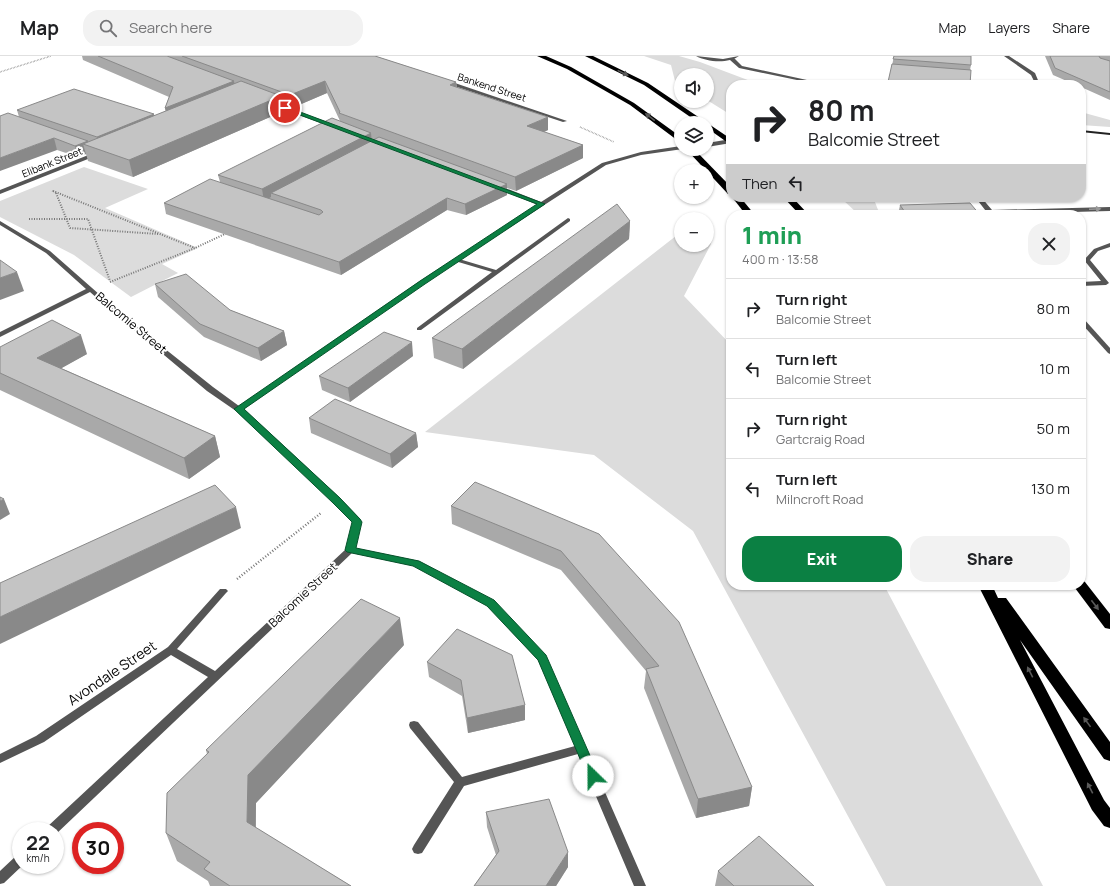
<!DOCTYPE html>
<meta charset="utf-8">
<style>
body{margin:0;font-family:Manrope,sans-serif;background:#f2f2f2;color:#202124;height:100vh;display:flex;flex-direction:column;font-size:15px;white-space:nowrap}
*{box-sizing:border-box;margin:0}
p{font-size:13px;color:#757577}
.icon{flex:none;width:22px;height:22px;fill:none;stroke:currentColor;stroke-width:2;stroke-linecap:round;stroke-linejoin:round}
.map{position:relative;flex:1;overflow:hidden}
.side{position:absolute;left:726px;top:154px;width:360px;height:380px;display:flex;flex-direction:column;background:#fff;border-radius:16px;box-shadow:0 1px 3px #0004}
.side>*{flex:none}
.top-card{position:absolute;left:726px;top:24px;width:360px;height:122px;border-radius:16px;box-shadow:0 1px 3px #0004;background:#fff;color:#202124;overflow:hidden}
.controls{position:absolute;left:674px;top:12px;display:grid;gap:8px}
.controls a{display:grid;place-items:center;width:40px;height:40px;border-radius:50%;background:#fff;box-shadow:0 1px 3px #0004;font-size:20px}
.speed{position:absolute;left:12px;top:766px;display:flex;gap:8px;font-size:20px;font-weight:700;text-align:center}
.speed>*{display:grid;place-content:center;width:52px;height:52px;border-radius:50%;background:#fff;box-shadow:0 1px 3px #0004;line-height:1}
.speed small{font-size:10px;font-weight:400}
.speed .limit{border:6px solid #d22;background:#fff;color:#111}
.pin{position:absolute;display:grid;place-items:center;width:34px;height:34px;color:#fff;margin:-17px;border:2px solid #fff;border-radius:50%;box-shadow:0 1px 4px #0007}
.me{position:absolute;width:44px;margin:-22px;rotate:337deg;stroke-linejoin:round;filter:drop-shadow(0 0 3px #0008)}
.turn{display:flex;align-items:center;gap:14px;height:84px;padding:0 16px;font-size:18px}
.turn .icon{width:52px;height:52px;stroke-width:2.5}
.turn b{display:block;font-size:28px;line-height:34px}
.then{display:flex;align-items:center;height:38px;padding:0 16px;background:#0003;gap:8px;font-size:15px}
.round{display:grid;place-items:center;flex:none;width:42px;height:42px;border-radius:16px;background:#f2f2f2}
.summary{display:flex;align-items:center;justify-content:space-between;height:68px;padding:0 16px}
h1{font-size:24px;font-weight:800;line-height:30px;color:#1e9e55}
.primary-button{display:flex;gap:8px;margin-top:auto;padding:8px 16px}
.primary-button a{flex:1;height:46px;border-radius:16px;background:#0b8043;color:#fff;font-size:16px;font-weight:800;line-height:46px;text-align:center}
.primary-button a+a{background:#f2f2f2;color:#202124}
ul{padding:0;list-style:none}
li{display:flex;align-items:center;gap:12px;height:60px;padding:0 16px;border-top:1px solid #e0e0e0}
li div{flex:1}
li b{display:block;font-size:15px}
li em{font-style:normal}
header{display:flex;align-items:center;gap:24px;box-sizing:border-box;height:56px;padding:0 20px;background:#fff;border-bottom:1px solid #e0e0e0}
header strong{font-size:19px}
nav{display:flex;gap:22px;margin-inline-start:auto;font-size:14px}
.search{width:280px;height:36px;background:#f2f2f2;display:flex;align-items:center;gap:10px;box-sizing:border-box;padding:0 14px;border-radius:16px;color:#757577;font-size:15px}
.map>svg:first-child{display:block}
.green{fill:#dcdcdc}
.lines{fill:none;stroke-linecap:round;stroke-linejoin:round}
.path-far2{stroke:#777;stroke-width:1.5;stroke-dasharray:0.5 1;stroke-linecap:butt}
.path-far1{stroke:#777;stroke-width:2;stroke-dasharray:1 1.5;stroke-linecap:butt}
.path{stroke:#777;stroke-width:2.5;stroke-dasharray:1 2;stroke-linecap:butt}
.lane{fill:#555;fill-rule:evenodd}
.street{fill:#555;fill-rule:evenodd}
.secondary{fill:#222;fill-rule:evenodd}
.highway{fill:#000;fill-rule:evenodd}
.wall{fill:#a9a9a9}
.shaded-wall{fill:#898989}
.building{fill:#c4c4c4;stroke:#898989}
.oneway{fill:#595959}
.oneway2{fill:#999}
.route{fill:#0b8043;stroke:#07532c}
.labels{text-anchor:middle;stroke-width:4;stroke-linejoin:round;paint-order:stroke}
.far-street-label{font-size:10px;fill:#000;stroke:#fff}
.street-label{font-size:12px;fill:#000;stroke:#fff}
.near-street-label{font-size:14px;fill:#000;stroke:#fff}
</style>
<header>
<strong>Map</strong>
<div class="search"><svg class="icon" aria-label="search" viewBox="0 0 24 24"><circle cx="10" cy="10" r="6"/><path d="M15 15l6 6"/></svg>Search here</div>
<nav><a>Map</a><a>Layers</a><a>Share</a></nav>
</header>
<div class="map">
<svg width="1110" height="830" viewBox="0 0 1110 830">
<rect width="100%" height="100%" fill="#fff"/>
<g class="green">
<path d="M644,0H679L700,6L761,29H731V59L707,44V19H681V29L675,25L671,9Z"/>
<path d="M1081,56L1110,64V71L1081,69Z"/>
<path d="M84,111L148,133L105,152L198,192L162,208L178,217L131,241L74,199L0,161V145Z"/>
<path d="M840,141H873L880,159H859Z"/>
<path d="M707,166L712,169L711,188L684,240L731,289V529H884L1043,830H886L693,475L594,399L425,376L681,176V189H707Z"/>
</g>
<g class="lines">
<g class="path-far2">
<path d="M0,16L51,0"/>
<path d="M580,71L614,86"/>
<path d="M52,135L56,136"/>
</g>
<g class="path-far1">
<path d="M53,135L195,192"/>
<path d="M56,137L70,172L158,178"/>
<path d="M29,163H88L110,225"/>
<path d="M110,226L195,192L227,177"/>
</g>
<path class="path" d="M237,523L321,457"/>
<g class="lane">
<path d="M730,2H734L742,10L830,29H821L739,12L730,4Z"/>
<path d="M975,141H981L992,154L1110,151V155L994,158L995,159H989Z"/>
<path d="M568,162L570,163V165L421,274H417V272L492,216L455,205V203H459L496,214Z"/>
<path d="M1110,187V191L1098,195L1090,204L1109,227L1106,229L1081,230V226L1101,225L1084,204L1094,193Z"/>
<path d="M1081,261L1083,262L1110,292V298L1108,297L1081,267Z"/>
</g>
<g class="street">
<path d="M696,0L723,3L739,0C728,8 707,6 696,0Z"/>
<path d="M1004,0H1009L1035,17L1040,29H1036L1031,19Z"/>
<path d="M445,25H449L567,65L563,66L445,27Z"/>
<path d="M960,25L1000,28L1002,29L958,27V25Z"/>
<path d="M273,47L336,69V70L332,71L271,49V47Z"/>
<path d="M731,83V87L707,91V87Z"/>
<path d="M681,90V93H683L641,99L606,109L424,227L244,353L340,442L360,463L361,465L355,492L419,505L493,545L545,599L646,830H634L578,698L464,730L422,797L418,798L414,797L412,793L414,789L454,726L410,672L409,669L410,666L414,665L418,666L462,721L575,690L538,604L487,549L414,510L352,497L55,779V775H45L47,771L208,621L171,599L44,686L0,707V698L36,680L168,591L220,533H226L228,535L226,537L177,593L215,615L346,493L353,466L334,446L236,355L207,335L121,263L90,236L0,281V276L86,233L46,197L0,169V165L50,195L125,261L213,331L239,350L420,225L538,149L496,132V130H500L541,146L602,107L641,96Z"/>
<path d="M96,96L99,98L98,99L0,138V134Z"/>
<path d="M21,798V809H23L4,827L0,828V815L17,799Z"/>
</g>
<path class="secondary" d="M1081,74L1110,77V79L1081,76Z"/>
<g class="highway">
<path d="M537,0H546L571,11L634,47L681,81V87L630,49L567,13Z"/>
<path d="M585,0H593L648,27L731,83V89L707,72V67H699L644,29Z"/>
<path d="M686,93H694L731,131V138H728Z"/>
<path d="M732,141H740L755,159H746Z"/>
<path d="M783,141H792L809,159H800Z"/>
<path d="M1081,524L1085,526L1110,558V573L1105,572L1075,532L1073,529H1081Z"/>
<path d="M978,529H992L998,542H1006L1110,686V705L1104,703L1020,584L1104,744L1110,752V772L1104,770L1092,754Z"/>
</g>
</g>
<g class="wall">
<path d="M82,0H375L456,26L457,31L548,74L544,76L583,89V102L516,135L507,132V139L466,159L447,154L341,219L166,158L164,147L220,126L218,119L340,65L327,37L292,52L283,48L284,55L133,121L88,105L86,98L78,101L57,94L19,61L17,54L154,60L166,55L165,52L169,41L83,4Z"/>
<path d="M894,0L971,9L970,14V29H888Z"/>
<path d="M1045,0H1110V44L1081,31V29H1076L1053,19Z"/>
<path d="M900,149L980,159H898Z"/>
<path d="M630,165L629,183L463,313L434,302L432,282Z"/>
<path d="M155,228L230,254L284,275L287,289L261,305L204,281L158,241Z"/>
<path d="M0,291L87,298L61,312L215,380L220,401L189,423L0,334Z"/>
<path d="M413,300L350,346L322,334L319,320Z"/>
<path d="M309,362L416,377L418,391L392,412L311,377Z"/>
<path d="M451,450L599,478L752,731L749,750L696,762L644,632L646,615L561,514L452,468Z"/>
<path d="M404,589L256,747V772L351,830H210L208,825L177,805L166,777L207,698L206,694Z"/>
<path d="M427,606L525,649V664L468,677L462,640L429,621Z"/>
<path d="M486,756L568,811L556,830H474L496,799L487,771Z"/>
<path d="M718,815L814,830H715Z"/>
</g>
<g class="shaded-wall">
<path d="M234,25L236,37L168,65L165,52Z"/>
<path d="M325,25L327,37L292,52L290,39Z"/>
<path d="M456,26L457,38L450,29Z"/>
<path d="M281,40L284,55L133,121L129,104Z"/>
<path d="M154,58L156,69L100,92L97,81Z"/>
<path d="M548,61V74L527,83V70Z"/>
<path d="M371,77L372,88L271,137V141L264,145L262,133Z"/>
<path d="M54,82L57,94L0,115V102Z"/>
<path d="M88,85L89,90L83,88L86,98L78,101L75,90Z"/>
<path d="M583,89V102L516,135L515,121Z"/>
<path d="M507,128V139L466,159L465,148Z"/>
<path d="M447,142V154L341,219L339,206Z"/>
<path d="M630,165L629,183L463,313L462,293Z"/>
<path d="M17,216L24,235L0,244V222Z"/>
<path d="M284,275L287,289L261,305L258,292Z"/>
<path d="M81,279L87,298L44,322L37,302Z"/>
<path d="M412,286L413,300L350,346L348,332Z"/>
<path d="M416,377L418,391L392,412L390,398Z"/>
<path d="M215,380L220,401L189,423L184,402Z"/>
<path d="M4,443L10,458L0,464V445Z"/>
<path d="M236,451L241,472L0,588V561Z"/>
<path d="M400,562L404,589L256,747L255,794L247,766L248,719Z"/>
<path d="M525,649V664L468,677L467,662Z"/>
<path d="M752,731L749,750L696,762L698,743Z"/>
<path d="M568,796V811L556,830H546Z"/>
</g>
<g class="building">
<path d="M98,0H167L234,25L165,52L173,31Z"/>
<path d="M182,0H375L456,26L450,29L548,61L527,70L583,89L515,121L339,57L340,56L325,25L290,39Z"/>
<path d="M894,0H971V9L893,3Z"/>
<path d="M1050,0H1099L1100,2L1110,5V36L1055,12Z"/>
<path d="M892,8L971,14L970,29H925L888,26Z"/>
<path d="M241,25L281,40L129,104L83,88Z"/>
<path d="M74,33L154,58L97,81L17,54Z"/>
<path d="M8,57L88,85L75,90L54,82L0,102V60Z"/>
<path d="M332,62L371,77L262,133L218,119Z"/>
<path d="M379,81L507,128L465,148L447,142L339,206L164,147L210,123L319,159L323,156L321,154L271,137Z"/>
<path d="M970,147L980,159H907L900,149Z"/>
<path d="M617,148L630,165L462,293L432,282Z"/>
<path d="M0,204L17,216L0,222Z"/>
<path d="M186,218L230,254L284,275L258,292L200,268L155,228Z"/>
<path d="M52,264L81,279L37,302L215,380L184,402L0,317V291Z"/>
<path d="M384,276L412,286L348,332L319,320Z"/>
<path d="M335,343L416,377L390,398L309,362Z"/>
<path d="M475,426L599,478L679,566L752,731L698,743L646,613L659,610L561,495L451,450Z"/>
<path d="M215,429L236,451L0,561V527Z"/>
<path d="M0,441L4,443L0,445Z"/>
<path d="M361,543L400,562L248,719L247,766L351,830H230L204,813L210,806L166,777L167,737L209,696L206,694Z"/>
<path d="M457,573L512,599L525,649L467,662L461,624L427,606Z"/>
<path d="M549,743L568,796L546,830H474L499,795L486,756Z"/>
<path d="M759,780L814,830H734L718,815Z"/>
</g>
<defs><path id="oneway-solid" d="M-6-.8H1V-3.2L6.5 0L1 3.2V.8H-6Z"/></defs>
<g class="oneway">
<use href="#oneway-solid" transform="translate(623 17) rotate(26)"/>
<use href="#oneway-solid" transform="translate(650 61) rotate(-143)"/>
<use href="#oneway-solid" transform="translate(1095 549) rotate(53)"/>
<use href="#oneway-solid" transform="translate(1030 616) rotate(-117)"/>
<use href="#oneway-solid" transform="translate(1087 666) rotate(-126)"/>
<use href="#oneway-solid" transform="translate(1090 732) rotate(-117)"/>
</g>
<use class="oneway2" href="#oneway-solid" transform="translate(1095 153) rotate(-2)"/>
<path class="route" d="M284,51H287L545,148L425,228L244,353L340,442L360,463L362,466L356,492L419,505L494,544L546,599L599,720L597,724L593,725L589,724L538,604L487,550L413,510L347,496L345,494L352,466L333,447L234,353L420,225L537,148L284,53Z"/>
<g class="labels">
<g class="far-street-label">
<text transform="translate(492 31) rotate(18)" y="4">Bankend Street</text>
<text transform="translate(52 106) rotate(-22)" y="4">Elibank Street</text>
</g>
<g class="street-label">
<text transform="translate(131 267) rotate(40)" y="4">Balcomie Street</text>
<text transform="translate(303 539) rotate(-43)" y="4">Balcomie Street</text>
</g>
<g class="near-street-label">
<text transform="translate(112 617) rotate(-34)" y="5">Avondale Street</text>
</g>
</g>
</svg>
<div class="controls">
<a><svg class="icon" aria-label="sound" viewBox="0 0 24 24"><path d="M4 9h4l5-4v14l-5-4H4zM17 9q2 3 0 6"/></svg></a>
<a><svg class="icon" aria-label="layers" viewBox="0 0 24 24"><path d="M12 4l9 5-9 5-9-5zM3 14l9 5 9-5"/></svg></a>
<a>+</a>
<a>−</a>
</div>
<div class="speed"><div>22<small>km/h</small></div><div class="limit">30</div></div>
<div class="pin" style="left:285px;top:52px;background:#d93025"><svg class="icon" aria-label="arrive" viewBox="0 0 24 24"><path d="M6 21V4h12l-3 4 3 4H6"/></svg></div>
<svg class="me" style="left:593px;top:720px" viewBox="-20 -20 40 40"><circle r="19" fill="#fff"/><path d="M0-13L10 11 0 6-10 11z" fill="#0b8043"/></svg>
<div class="top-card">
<div class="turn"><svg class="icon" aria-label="right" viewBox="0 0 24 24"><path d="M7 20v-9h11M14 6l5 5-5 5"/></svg><div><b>80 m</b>Balcomie Street</div></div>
<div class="then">Then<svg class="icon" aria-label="left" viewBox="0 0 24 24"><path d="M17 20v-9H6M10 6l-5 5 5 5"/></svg></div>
</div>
<section class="side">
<div class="summary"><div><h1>1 min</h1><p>400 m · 13:58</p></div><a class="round"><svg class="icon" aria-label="close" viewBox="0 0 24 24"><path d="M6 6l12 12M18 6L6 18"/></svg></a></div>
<ul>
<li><svg class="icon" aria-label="right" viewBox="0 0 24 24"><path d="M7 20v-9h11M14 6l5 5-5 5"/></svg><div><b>Turn right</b><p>Balcomie Street</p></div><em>80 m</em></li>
<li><svg class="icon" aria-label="left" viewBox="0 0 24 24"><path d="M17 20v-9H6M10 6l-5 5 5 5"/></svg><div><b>Turn left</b><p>Balcomie Street</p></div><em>10 m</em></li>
<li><svg class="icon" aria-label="right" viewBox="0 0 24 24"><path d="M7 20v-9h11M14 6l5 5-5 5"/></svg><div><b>Turn right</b><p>Gartcraig Road</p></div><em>50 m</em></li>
<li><svg class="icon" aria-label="left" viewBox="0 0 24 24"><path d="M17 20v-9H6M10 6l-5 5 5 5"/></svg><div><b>Turn left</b><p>Milncroft Road</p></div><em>130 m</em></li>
</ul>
<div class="primary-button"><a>Exit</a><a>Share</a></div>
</section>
</div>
